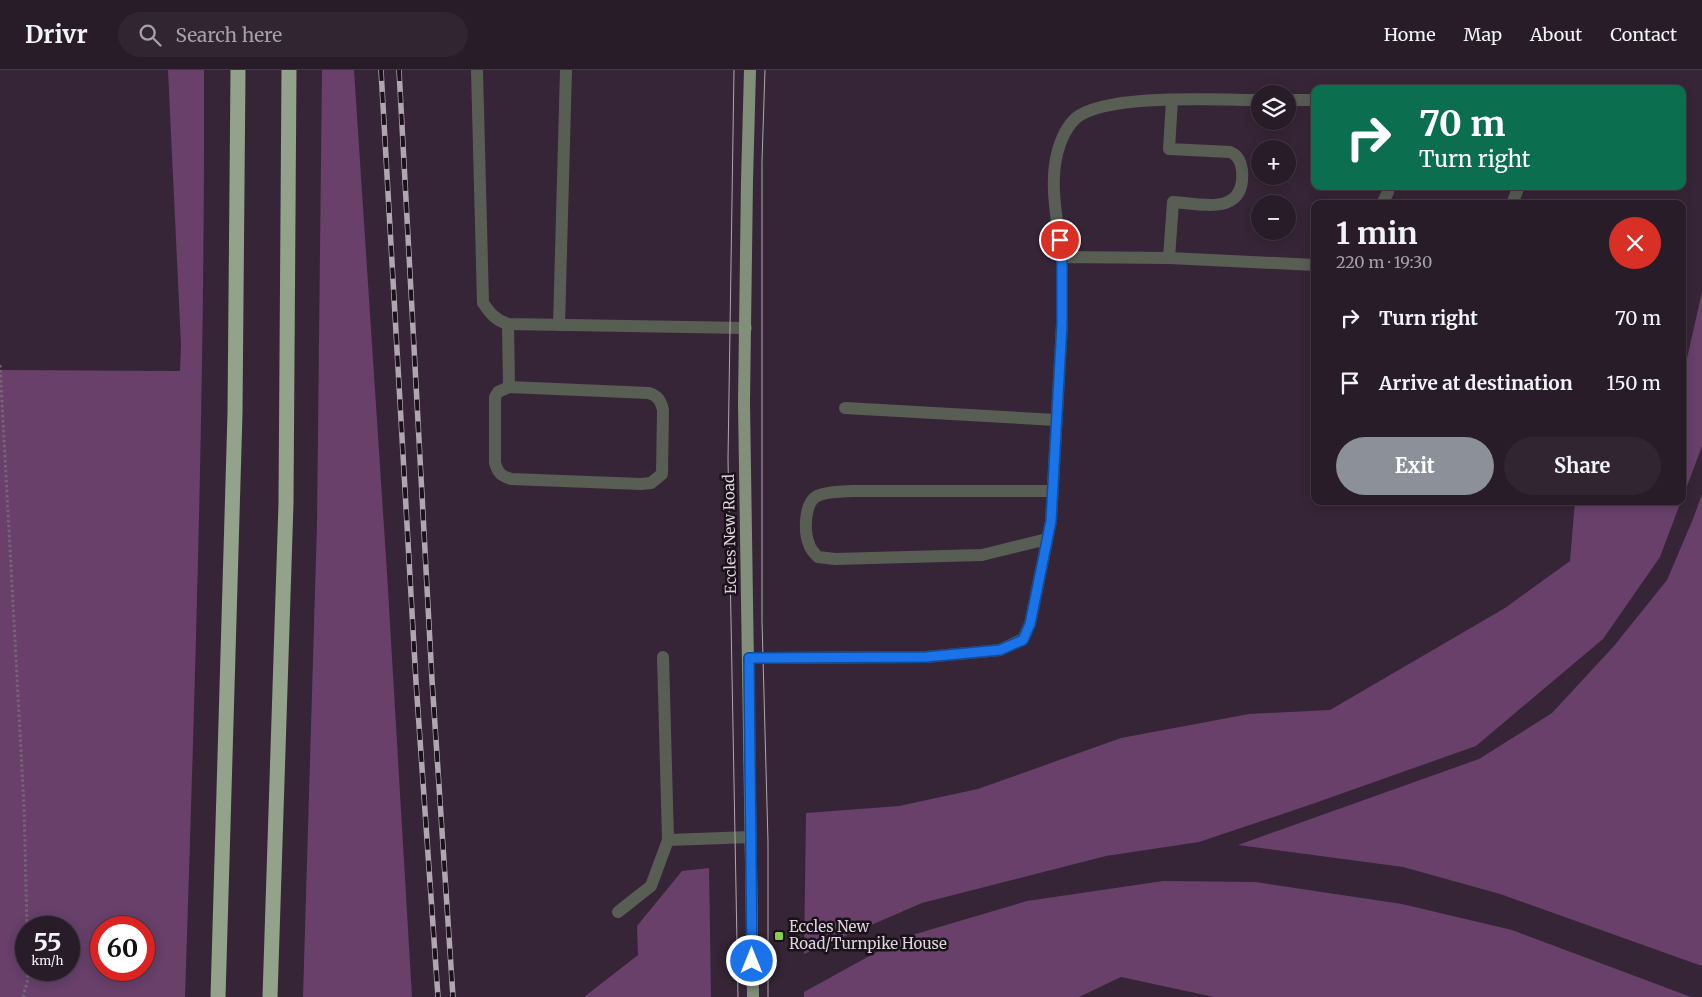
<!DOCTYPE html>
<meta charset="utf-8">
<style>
body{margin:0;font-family:Merriweather,serif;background:#302530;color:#f1f3f6;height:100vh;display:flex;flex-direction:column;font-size:19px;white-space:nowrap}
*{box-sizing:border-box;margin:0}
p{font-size:16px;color:#a5a1a8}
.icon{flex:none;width:28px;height:28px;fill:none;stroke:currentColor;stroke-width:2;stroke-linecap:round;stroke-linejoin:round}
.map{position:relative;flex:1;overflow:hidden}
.drawer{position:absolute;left:1311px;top:130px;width:375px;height:305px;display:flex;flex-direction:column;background:#281c28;border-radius:10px;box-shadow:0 2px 12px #0003,0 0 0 1px #443a45}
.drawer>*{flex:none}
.guide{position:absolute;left:1311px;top:15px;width:375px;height:105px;border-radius:10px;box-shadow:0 2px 12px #0003,0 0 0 1px #443a45;background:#0b6e4f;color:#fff;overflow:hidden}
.buttons{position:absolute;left:1251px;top:15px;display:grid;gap:10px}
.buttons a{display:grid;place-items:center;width:45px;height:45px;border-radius:50%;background:#281c28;box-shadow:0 2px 12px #0003,0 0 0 1px #443a45;font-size:25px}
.speed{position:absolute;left:15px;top:846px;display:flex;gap:10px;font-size:25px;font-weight:700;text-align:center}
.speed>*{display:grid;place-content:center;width:65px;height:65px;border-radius:50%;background:#281c28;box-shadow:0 2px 12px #0003,0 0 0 1px #443a45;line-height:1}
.speed small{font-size:12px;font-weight:400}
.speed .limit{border:8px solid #d22;background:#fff;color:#111}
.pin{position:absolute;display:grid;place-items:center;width:42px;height:42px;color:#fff;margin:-21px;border:2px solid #fff;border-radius:50%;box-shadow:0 1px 5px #0007}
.me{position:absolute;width:55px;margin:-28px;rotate:0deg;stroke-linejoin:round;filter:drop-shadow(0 0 4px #0008)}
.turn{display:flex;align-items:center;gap:18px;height:105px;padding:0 25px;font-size:22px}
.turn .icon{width:65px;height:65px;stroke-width:2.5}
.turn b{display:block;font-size:35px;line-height:42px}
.round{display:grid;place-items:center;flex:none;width:52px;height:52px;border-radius:26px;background:#302530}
.overview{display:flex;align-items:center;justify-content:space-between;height:85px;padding:0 25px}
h1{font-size:30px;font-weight:700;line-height:38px}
.action{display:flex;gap:10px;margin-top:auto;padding:10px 25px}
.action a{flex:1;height:58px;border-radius:30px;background:#8c9099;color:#fff;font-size:20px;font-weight:700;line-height:58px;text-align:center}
.action a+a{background:#302530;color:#f1f3f6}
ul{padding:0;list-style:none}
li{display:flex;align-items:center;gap:15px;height:65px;padding:0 25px}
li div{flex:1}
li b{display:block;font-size:19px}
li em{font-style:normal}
header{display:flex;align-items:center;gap:30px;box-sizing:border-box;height:70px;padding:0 25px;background:#281c28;border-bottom:1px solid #443a45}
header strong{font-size:24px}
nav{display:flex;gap:28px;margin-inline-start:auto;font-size:18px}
.search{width:350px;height:45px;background:#302530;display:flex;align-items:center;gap:12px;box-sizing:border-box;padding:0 18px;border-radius:28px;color:#a5a1a8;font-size:19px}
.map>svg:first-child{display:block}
.green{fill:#68406a;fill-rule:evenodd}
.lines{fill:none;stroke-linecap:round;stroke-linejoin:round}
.path{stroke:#736573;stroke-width:3;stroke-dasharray:2.5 2.5;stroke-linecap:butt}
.service{stroke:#585e54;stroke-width:12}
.primary{stroke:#828f7b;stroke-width:12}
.motorway{stroke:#93a28a;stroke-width:15}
.tram{stroke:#b1a5b1;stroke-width:1}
.rail-casing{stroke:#b1a5b1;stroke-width:5.5}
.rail{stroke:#191219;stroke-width:4;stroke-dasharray:11;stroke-linecap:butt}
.route-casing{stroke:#114b97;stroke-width:12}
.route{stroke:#1a73e8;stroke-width:9}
.poi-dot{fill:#84d04d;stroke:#191219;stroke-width:2}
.labels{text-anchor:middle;stroke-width:5;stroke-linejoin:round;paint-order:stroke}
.street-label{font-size:15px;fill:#ded3de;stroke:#191219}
.poi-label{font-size:15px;fill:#ded3de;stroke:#191219;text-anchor:start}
</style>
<header>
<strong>Drivr</strong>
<div class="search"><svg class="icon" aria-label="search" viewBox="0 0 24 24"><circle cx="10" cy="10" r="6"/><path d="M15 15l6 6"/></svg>Search here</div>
<nav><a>Home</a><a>Map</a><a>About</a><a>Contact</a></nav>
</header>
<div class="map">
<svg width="1702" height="927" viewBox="0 0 1702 927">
<rect width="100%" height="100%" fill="#362536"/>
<g class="green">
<path d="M168,0H204C205,309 195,618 185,927H0V300L180,301L181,275ZM26,858H69V900H26ZM101,858H144V900H101Z"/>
<path d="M322,0H354L387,503L412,927H303L317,454Z"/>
<path d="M1702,222V376L1683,427V306Z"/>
<path d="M1702,424V896L1500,824L1403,797L1238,775L1479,689L1552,643L1614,576L1667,510L1693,449Z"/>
<path d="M1575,431H1681L1660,487L1603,569L1476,676L1315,733L1199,772L1106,786L922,833L804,884L806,743L899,736L978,719L1121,668L1249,644L1330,640L1505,538L1570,491Z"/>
<path d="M709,798L711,927H584L638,885L637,856L682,801Z"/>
<path d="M1163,811L1255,812L1402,834L1512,860L1691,927H1214L1121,907L1079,927H804V922L902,868L1027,831Z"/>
</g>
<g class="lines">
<g class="path">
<path d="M0,295L24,736L27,858"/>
<path d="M23,927L28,909L27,900"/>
</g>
<g class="service">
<path d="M477,0L483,233C490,243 495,250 508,254L746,258"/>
<path d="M1288,30H1315"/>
<path d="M1382,134L1388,122L1389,116"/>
<path d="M1512,134L1519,116"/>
<path d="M1062,187C1058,155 1049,116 1057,84C1060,72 1066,57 1076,48C1107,23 1219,30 1260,30"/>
<path d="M1169,188L1173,132C1204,134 1246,146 1242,100C1241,92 1238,85 1230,82L1169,79L1172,30"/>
<path d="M508,254L509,317"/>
<path d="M559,255L566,0"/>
<path d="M509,317L649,323C658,326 661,331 663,340L662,404L651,413L641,414L511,409C501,406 498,403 495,393V327L498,322Z"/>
<path d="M845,338L1056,350"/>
<path d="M1047,469L982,485L835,489L818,487C814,483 810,479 809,474C804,462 804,433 817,426C828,421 841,422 852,421H1052"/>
<path d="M749,588L926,587L1000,580L1023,569L1030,554L1051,451L1062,254V187L1169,188L1315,195"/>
<path d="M668,770L751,767"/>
<path d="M618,842L651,816L668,770L663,587"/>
</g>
<path class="primary" d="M750,0L747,111L744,332L753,927"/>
<g class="motorway">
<path d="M218,927L235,343L238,0"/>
<path d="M270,927L286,433L289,0"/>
</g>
<g class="tram">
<path d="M734,0L728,389L738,927"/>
<path d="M765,0L762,91V551L768,772V927"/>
</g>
<g class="rail-casing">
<g id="rail">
<path d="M381,0L416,612L438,927"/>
<path d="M399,0L432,610L453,927"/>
</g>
</g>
<use href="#rail" class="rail"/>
</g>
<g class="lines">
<g class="route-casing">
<path id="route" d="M752,891L749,588L926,587L1000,580L1023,570L1030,554L1051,451L1062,254V187L1060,170"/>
</g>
<use href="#route" class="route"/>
</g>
<rect class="poi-dot" x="774" y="861" width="10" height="10" rx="2.5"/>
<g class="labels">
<g class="street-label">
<text transform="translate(730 464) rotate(-91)" y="5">Eccles New Road</text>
</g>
<g class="poi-label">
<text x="789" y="862">Eccles New<tspan x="789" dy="17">Road/Turnpike House</tspan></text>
</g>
</g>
</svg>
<div class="buttons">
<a><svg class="icon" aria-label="layers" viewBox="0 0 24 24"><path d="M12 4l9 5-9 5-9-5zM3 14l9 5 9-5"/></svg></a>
<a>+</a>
<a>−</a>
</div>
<div class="speed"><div>55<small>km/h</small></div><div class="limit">60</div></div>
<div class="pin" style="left:1060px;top:170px;background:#d93025"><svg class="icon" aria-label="arrive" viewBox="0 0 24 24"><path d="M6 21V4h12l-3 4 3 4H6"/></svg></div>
<svg class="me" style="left:752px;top:891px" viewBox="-20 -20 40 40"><circle r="17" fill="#1a73e8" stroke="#fff" stroke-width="3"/><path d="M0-11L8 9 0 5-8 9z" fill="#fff"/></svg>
<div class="guide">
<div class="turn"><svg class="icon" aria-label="right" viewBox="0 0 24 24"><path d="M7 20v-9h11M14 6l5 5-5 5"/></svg><div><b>70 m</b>Turn right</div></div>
</div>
<section class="drawer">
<div class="overview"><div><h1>1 min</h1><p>220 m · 19:30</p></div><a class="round" style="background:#d93025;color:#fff"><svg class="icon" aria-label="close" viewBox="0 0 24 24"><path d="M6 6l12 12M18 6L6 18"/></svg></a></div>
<ul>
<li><svg class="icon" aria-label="right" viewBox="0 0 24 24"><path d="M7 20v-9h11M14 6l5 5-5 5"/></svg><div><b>Turn right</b></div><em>70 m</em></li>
<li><svg class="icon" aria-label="arrive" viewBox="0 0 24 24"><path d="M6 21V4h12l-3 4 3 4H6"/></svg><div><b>Arrive at destination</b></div><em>150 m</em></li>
</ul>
<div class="action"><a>Exit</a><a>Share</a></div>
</section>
</div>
